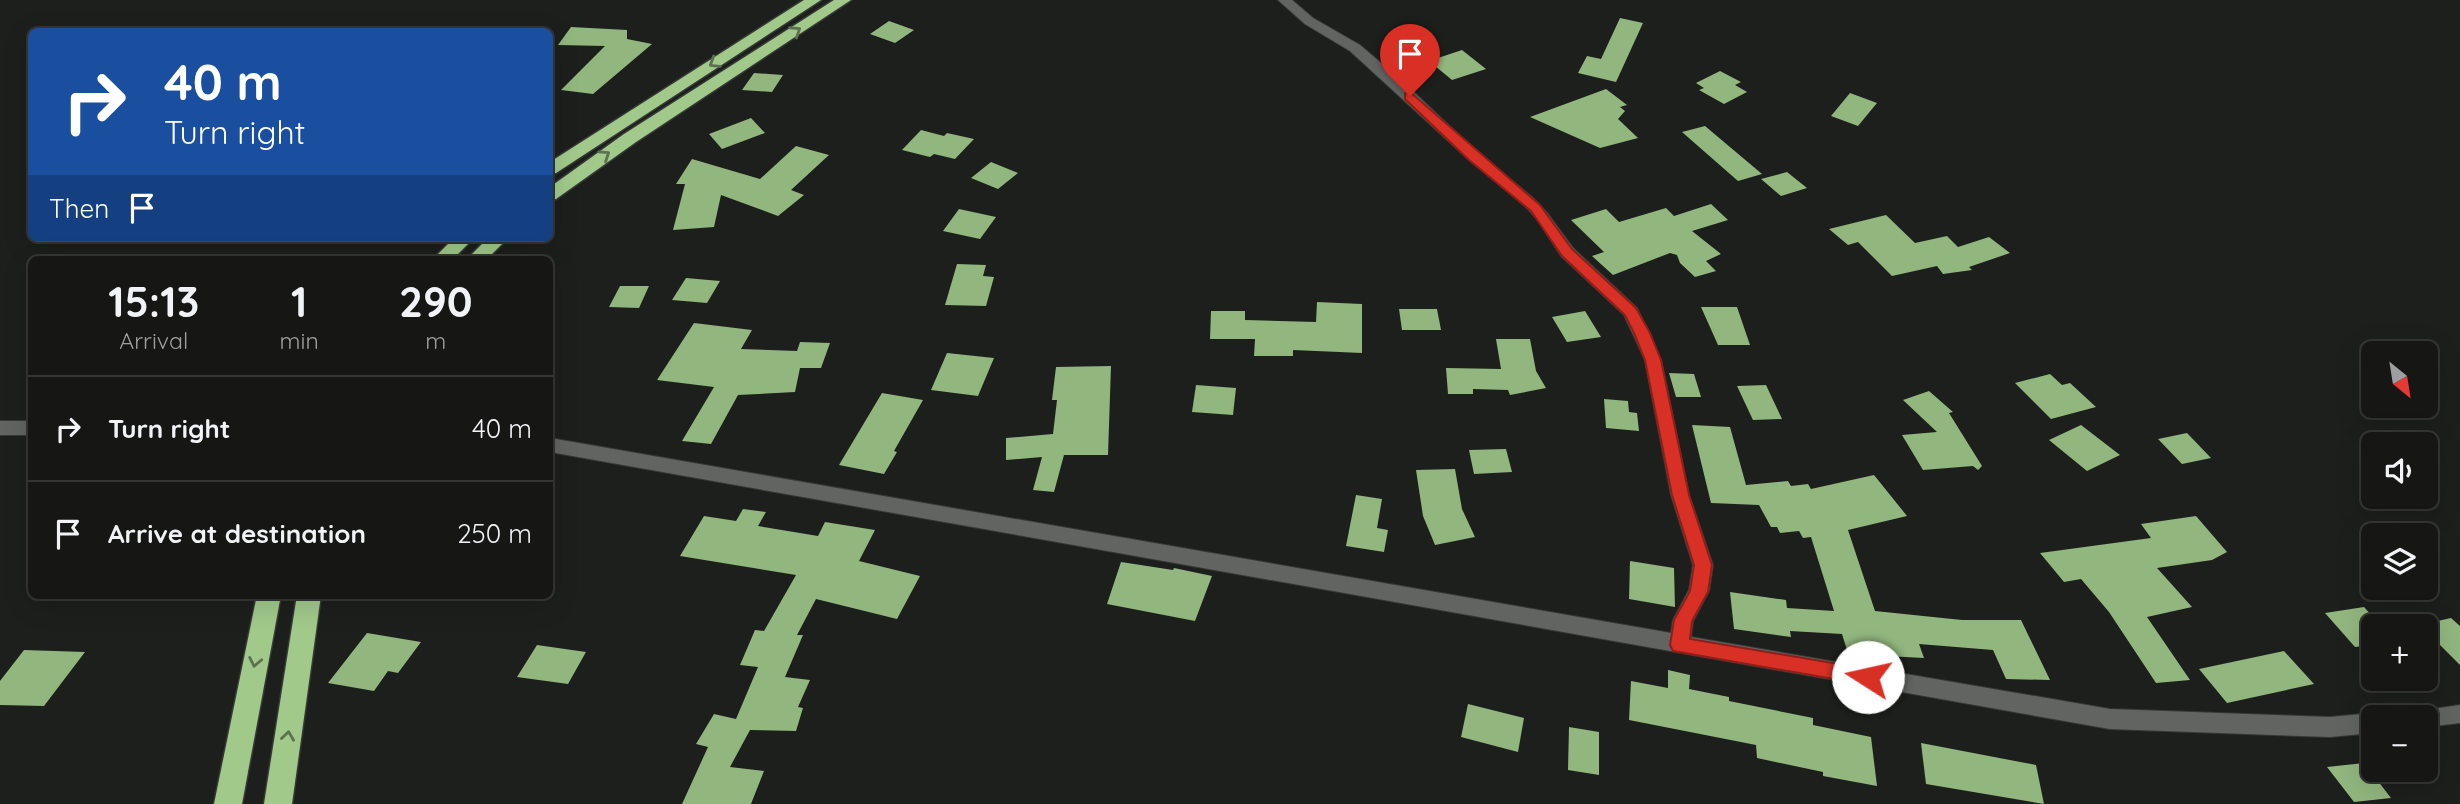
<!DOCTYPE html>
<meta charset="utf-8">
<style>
body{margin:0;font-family:Quicksand,sans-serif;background:#232422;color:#f1f3f6;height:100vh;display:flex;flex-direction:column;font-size:26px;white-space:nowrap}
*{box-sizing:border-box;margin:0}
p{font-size:23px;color:#9e9fa0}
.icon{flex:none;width:38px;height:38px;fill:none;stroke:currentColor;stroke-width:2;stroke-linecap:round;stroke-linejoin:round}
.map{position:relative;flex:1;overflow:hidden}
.details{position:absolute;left:28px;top:256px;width:525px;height:343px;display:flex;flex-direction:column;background:#161715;border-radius:10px;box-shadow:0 7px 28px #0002,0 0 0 2px #353634}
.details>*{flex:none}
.banner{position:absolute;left:28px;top:28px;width:525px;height:214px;border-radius:10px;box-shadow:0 7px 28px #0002,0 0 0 2px #353634;background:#1a4fa0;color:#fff;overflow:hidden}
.needle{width:46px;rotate:150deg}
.controls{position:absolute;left:2361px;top:341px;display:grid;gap:14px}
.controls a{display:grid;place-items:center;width:77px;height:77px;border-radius:10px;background:#161715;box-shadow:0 7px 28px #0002,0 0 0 2px #353634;font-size:35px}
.pin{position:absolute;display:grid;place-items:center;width:60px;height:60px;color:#fff;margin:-72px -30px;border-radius:50% 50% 50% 0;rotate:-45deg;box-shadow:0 0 7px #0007}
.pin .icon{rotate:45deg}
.me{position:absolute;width:77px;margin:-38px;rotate:280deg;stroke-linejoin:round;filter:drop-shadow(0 0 5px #0008)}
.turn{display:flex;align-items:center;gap:24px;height:147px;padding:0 21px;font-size:32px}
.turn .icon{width:91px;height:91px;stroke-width:2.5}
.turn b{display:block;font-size:49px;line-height:60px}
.then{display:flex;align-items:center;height:66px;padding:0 21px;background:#0003;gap:14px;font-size:26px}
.eta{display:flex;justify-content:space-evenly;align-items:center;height:119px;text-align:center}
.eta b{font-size:42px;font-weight:700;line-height:49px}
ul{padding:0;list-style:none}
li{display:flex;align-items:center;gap:21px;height:105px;padding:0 21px;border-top:2px solid #353634}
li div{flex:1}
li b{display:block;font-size:26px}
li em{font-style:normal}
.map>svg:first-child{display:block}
.building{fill:#91b67e}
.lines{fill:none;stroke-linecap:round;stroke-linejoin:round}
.minor-casing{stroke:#373936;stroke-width:2}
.highway-casing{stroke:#373936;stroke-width:3}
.minor{fill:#626461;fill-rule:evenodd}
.highway{fill:#a0c98a;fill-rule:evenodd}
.oneway{stroke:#5c724f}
.route{fill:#d93025;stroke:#8d1f18;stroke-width:2}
</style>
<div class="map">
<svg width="2460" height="804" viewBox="0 0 2460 804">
<rect width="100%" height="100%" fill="#1d1f1c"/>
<g class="building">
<path d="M1620,18L1643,23L1616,82L1578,73L1587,56L1601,59Z"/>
<path d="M889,21L914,30L895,43L870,34Z"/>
<path d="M571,27L627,30V39L652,44L593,94L561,90L605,46L558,45Z"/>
<path d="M1462,50L1486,69L1452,80L1429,61Z"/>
<path d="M1720,71L1741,82L1735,85L1747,92L1724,104L1699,90L1704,88L1696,83Z"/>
<path d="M754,73L783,75L772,92L742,90Z"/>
<path d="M1606,89L1627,105L1620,107L1625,111L1618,119L1638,138L1600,148L1530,117Z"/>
<path d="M1850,93L1877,103L1858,126L1831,116Z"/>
<path d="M751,118L765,133L722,149L709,134Z"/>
<path d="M1705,126L1762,174L1738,181L1682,132Z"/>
<path d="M921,130L944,136L947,133L974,139L955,159L934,154L930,157L902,150Z"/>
<path d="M796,146L829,155L791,190L804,195L778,216L721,195L714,227L673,230L685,184H676L692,159L760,179Z"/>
<path d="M991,162L1018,173L998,189L971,178Z"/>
<path d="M1787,172L1807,188L1781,196L1761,179Z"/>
<path d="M1711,204L1728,220L1692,231L1721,254L1706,261L1716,271L1695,277L1680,263L1677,255L1670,253L1613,275L1592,256L1604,252L1571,220L1606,209L1619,222L1666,208L1674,216Z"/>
<path d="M959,209L996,217L980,239L943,231Z"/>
<path d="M1886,215L1915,243L1947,236L1958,247L1989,237L2010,253L1969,267L1972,270L1943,274L1937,266L1892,276L1858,242L1848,245L1829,229Z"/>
<path d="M957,264L986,265L983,276L994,277L986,306L945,305Z"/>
<path d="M686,278L720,281L707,303L672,300Z"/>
<path d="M620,286H649L639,308L609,307Z"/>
<path d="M1317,302L1362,304V353L1293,350V356H1254L1255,339H1210L1211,311H1245V320L1316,322Z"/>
<path d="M1701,307H1737L1750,345H1718Z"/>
<path d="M1399,309H1437L1441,330H1402Z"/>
<path d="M1585,311L1601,337L1567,342L1552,317Z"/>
<path d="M694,323L752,330L741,349L797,351L800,342L830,343L821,368H800L795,392L738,395L711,444L682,441L714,387L657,380Z"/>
<path d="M1496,339H1530L1536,371L1546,388L1510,395L1508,390L1473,389V394H1448L1446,368L1501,369Z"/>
<path d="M947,353L994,358L978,396L931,390Z"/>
<path d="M1111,366L1108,455H1064L1054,492L1033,490L1042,457L1006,460V438L1053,434L1057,400H1052L1056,367Z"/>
<path d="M1669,373L1694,374L1701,397H1676Z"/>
<path d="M2050,374L2062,385L2070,383L2096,407L2051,419L2015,383Z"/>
<path d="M1196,385L1236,388L1233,415L1192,412Z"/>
<path d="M1766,385L1782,419L1753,420L1737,386Z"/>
<path d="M1929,391L1953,412L1949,413L1982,466L1978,470L1973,466L1923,470L1902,435L1937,432L1903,400Z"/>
<path d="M882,393L923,400L894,451L897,452L884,474L839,465Z"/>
<path d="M1604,399L1628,401L1629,412L1637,413L1639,431L1606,428Z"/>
<path d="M1692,425L1730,427L1746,485L1788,481L1791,486L1808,484L1811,489L1874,475L1907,516L1848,530L1875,611L1962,620H2021L2050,680L2006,679L1993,650L1919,644L1924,658L1886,656L1885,653L1847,650L1842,634L1790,631L1791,637L1734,629L1730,592L1786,600L1787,608L1834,611L1811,537L1803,538L1799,531L1780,533L1777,527H1771L1759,505L1711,503Z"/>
<path d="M2081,425L2120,455L2087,471L2049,440Z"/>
<path d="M2187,433L2211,458L2182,464L2158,439Z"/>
<path d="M1506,449L1512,472L1474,474L1469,450Z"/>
<path d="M1455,469L1462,509L1475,537L1435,545L1423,516L1416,470Z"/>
<path d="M1356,495L1382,499L1377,528L1388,530L1384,552L1346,546Z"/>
<path d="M743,509L766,512L758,526L818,536L825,522L875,530L859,561L920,576L897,619L816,599L797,635H803L785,677L810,680L798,707L803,708L796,731L750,730L730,767L764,771L751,804H682L708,747L696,744L714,714L736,719L758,667L740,665L755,630L764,631L796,575L680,556L704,516L736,521Z"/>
<path d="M2196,516L2227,552L2212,560L2157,568L2192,607L2147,617L2190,680L2156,683L2109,612L2081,579L2064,582L2040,553L2151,538L2141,524Z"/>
<path d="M1630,561L1674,568L1675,607L1629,599Z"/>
<path d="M1121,562L1173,570L1174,568L1212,576L1195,621L1107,604Z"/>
<path d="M2364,607L2373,617V645L2355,647L2325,613Z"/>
<path d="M2451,618L2460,626V665L2426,631V626L2420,625Z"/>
<path d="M367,633L421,642L398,673L388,671L374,691L328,683Z"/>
<path d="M537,645L586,652L568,684L517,677Z"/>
<path d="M24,650L85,652L44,706L0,705V681Z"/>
<path d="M2284,651L2314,684L2227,703L2199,669Z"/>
<path d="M1668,670L1690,675L1689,689L1729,697V701L1813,718V725L1871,737L1877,786L1823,776V772L1757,758L1756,745L1629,720L1631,681L1668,688Z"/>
<path d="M1468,704L1524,718L1518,752L1461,737Z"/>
<path d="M1569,727L1599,732V775L1568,770Z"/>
<path d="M1921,743L2036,765L2044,804L1926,784Z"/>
<path d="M2364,763L2391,798L2354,802L2327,767Z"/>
</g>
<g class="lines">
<g class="minor-casing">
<g id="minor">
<path d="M1278,0H1292L1313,18L1360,45L1401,80L1479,154L1532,197L1548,214L1573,248L1637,308L1661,360L1689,495L1713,565L1709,591L1693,621L1691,637L2110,709L2330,717L2373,713L2381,718H2373V733L2330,737L2110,729L550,452V438L1671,633L1673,620L1689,590L1693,565L1671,495L1645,360L1624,315L1561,256L1538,220L1522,203L1469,160L1350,51L1305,24Z"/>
<rect x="0" y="421" width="32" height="14"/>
<path d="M2460,705V723L2426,727V718H2415L2418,711Z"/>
</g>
</g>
<g class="highway-casing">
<g id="highway">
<path d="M804,0H821L556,173L550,174V162Z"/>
<path d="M834,0H851L636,142L556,199L550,200V187L624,134Z"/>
<path d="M454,238H474L453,259H433Z"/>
<path d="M488,238H508L487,259H467Z"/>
<path d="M257,595H281L242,804H214Z"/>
<path d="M297,595H321L292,804H264Z"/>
</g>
</g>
<use href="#minor" class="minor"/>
<use href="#highway" class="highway"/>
</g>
<defs><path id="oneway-chevron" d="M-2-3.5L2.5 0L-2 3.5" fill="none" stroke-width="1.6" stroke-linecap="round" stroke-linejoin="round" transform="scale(1.75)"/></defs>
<g class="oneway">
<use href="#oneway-chevron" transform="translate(796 31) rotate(-33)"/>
<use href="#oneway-chevron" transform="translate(714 63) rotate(148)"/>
<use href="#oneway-chevron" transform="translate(605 155) rotate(-34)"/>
<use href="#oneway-chevron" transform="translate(255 662) rotate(101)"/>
<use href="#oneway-chevron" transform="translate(288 736) rotate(-82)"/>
</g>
<path class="route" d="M1410,92L1540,205L1572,249L1636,308L1650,333L1661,360L1689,495L1712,565L1708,592L1692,621L1690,639L1868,669L1874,671L1877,677L1874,683L1868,685L1673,651L1670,645L1674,620L1690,591L1694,565L1672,495L1645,360L1634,333L1625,315L1562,256L1531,211L1469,160L1405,99V93Z"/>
</svg>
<div class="controls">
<a><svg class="needle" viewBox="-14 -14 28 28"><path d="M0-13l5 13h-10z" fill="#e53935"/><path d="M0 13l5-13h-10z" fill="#9e9fa0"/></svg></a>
<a><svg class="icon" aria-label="sound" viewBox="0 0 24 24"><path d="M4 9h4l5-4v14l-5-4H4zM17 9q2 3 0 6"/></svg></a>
<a><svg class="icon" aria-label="layers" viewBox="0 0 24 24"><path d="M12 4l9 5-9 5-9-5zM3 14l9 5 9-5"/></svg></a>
<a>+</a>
<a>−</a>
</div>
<div class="pin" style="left:1410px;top:96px;background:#d93025"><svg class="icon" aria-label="arrive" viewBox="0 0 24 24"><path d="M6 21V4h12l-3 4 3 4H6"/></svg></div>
<svg class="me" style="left:1868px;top:677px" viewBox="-20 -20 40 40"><circle r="19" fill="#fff"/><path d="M0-13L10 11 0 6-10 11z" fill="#d93025"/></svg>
<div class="banner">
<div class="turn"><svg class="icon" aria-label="right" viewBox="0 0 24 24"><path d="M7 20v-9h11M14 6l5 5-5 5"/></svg><div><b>40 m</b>Turn right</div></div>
<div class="then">Then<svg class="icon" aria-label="arrive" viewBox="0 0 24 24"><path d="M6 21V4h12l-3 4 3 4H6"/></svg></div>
</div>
<section class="details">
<div class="eta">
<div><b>15:13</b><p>Arrival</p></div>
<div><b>1</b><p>min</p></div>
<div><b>290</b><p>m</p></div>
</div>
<ul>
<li><svg class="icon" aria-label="right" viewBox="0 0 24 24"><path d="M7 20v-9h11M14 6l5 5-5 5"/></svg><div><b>Turn right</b></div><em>40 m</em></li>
<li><svg class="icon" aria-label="arrive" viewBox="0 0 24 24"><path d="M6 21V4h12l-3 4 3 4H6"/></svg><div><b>Arrive at destination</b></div><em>250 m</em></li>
</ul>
</section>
</div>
